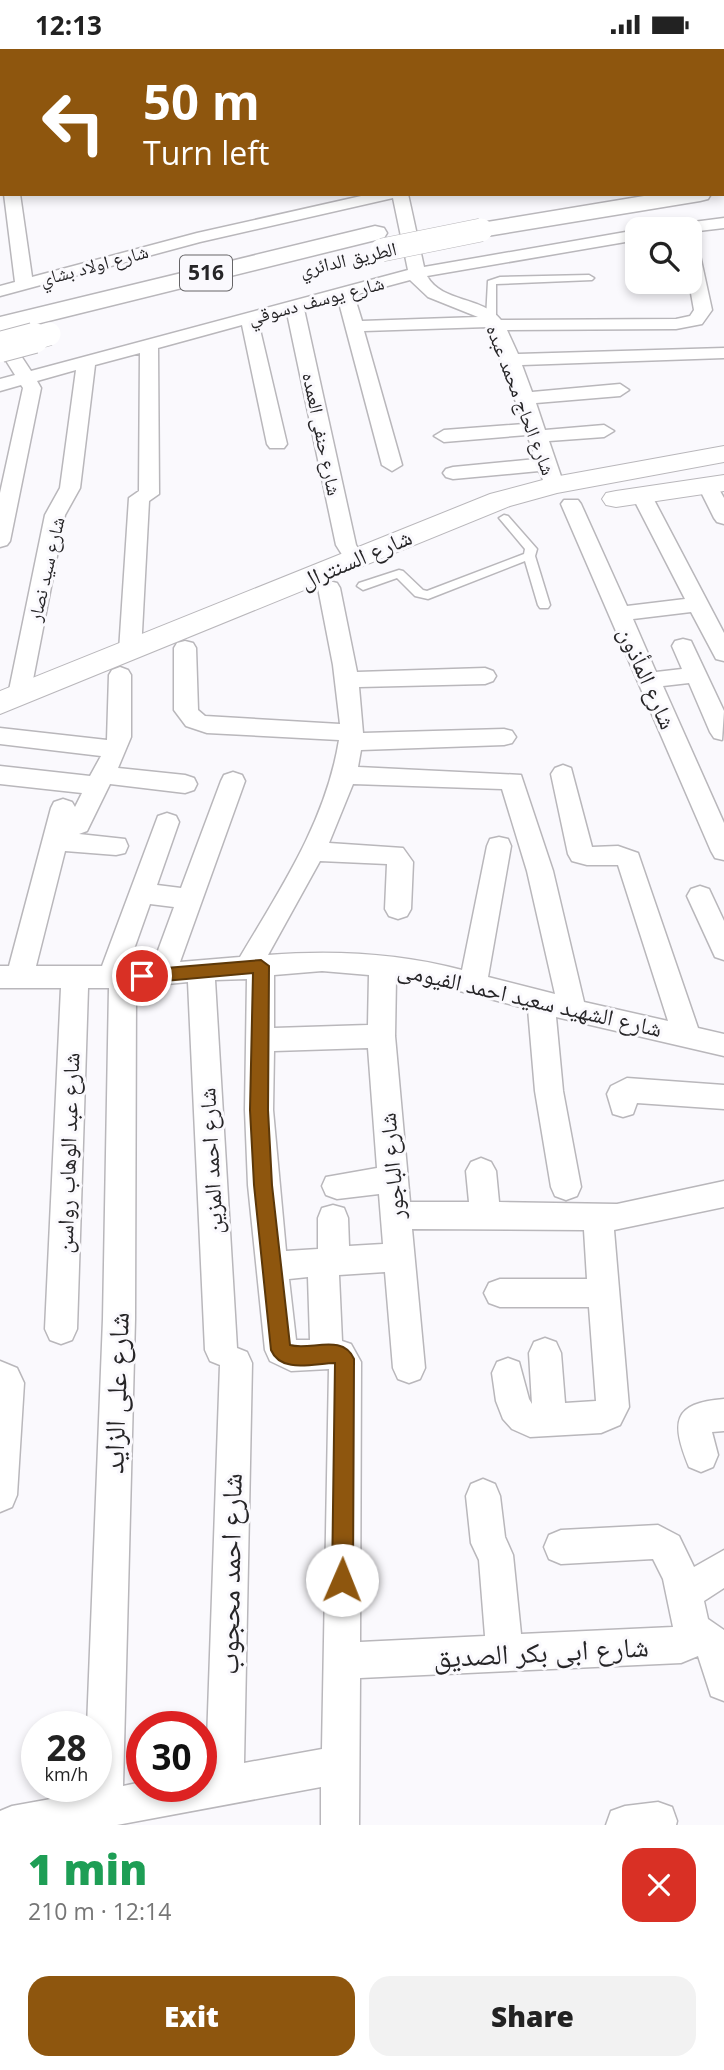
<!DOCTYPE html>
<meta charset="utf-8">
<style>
body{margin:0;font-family:"Open Sans","Noto Naskh Arabic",sans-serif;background:#f2f2f2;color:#222;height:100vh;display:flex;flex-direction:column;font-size:26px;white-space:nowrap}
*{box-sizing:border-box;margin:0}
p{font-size:23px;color:#767676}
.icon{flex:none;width:38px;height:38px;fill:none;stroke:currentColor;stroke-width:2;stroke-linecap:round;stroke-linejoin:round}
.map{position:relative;height:1776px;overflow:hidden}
.panel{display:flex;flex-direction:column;background:#fff;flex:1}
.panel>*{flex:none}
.guide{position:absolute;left:0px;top:0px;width:724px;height:147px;box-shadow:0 4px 10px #0003;background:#8e560e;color:#fff;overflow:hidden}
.controls{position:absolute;left:625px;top:168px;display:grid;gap:14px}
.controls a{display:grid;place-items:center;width:77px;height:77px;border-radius:14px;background:#fff;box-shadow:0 4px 10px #0003;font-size:35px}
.speed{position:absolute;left:21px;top:1662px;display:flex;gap:14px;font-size:35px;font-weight:700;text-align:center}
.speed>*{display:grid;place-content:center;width:91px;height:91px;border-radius:50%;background:#fff;box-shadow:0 4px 10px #0003;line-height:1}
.speed small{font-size:18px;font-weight:400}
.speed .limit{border:10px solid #d22;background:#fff;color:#111}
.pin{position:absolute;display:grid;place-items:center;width:60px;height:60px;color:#fff;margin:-30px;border:4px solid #fff;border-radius:50%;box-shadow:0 2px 7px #0007}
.me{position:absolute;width:77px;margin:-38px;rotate:1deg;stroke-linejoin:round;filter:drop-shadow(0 0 5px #0008)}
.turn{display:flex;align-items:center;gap:24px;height:147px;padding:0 28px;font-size:32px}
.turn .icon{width:91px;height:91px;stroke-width:2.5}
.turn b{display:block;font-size:49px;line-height:60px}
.round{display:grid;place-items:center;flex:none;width:74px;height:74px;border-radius:21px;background:#f2f2f2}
.summary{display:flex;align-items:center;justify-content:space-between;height:119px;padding:0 28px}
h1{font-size:42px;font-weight:800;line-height:52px;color:#1e9e55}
.cta{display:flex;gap:14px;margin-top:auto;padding:14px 28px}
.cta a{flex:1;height:80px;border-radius:21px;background:#8e560e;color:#fff;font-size:28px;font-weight:800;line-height:80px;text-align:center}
.cta a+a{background:#f2f2f2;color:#222}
.status{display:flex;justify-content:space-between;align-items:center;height:49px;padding:0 35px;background:#fff;direction:ltr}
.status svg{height:19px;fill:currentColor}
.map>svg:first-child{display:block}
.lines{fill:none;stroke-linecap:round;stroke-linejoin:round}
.lane-casing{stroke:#b9b7bb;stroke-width:3}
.street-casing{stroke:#b9b7bb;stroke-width:3}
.secondary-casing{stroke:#b9b7bb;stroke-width:2}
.highway-casing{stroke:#b9b7bb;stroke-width:3}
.lane{fill:#fff;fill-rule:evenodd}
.street{fill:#fff;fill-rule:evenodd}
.secondary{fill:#fff;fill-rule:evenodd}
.highway{fill:#fff;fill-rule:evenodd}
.highway-bridge-far1-casing{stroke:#b9b7bb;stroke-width:24;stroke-linecap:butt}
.highway-bridge-casing{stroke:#b9b7bb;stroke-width:32;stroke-linecap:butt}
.highway-bridge-far1{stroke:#fff;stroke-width:23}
.highway-bridge{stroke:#fff;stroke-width:30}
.route{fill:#8e560e;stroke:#5c3809;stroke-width:2}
.labels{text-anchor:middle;stroke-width:6;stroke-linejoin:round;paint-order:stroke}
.far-street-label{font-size:19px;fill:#262527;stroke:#faf9fd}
.shield{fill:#faf9fd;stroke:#666567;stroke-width:2}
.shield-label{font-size:21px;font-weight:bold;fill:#262527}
.street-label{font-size:23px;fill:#262527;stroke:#faf9fd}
.near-street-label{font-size:28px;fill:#262527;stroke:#faf9fd}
</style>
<div class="status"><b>12:13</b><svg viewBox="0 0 49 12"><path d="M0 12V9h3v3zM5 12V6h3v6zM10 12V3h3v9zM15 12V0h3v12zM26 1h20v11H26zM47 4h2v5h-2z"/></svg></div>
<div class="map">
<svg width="724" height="1776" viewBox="0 0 724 1776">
<rect width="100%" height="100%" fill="#faf9fd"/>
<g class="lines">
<g class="lane-casing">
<g id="lane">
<path d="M589,226L594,229L592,231L496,235V270L491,273L486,270L488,232L500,228Z"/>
<path d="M504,466L508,467L537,500L535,507L550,556L548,559H540L538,556L525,512L428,550L415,547L397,529L363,541L357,537L359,534L399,521L403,522L423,541L427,542L524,505L525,500L499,469Z"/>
</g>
</g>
<g class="street-casing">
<g id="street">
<rect x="43" y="0" width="14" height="2"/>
<rect x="149" y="0" width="14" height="2"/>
<rect x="200" y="0" width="14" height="2"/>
<path d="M258,0H289L258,2Z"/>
<rect x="317" y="0" width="14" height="2"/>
<path d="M402,0H445L446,2H402Z"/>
<rect x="607" y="0" width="14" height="2"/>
<rect x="723" y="9" width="1" height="8"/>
<rect x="723" y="32" width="1" height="8"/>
<rect x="0" y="59" width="2" height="19"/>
<path d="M723,86H724V96L723,95Z"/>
<path d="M4,145H20L32,228L197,184L370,145H408L424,218L637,181V191L427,227C442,254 482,247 501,271L676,270L690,267L694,261L689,233L690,192L698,197L712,261L702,275L676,280L507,281L518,305L724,299V309L522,316L532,343L620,335L629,341L620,347L536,354L545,381L604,376L614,382L604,388L549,392L564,436L561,440H547L539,422L453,430L446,428L443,424L446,420L453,418L536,410L527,386L444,393L434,387L444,381L524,375L488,278L364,282L402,416L392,422L382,416L338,250L304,260L356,496L365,510L362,515H348L336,496L287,264L258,272L287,395L284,399H270L267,395L242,276L158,299L159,445L149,452L141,602L138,607L130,609L122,607L119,602L129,449L139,442L140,304L95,316L80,439L65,466L30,646L27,651L19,654L11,651L8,646L45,466L60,439L76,321L37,332L41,339L10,492L7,496L0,498V444L23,339L21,336L0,342V330L15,326L0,302V283L6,284L31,322L408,221L393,149L200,193L0,247V237L15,233ZM410,231L428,248L478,268L362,272L354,246Z"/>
<path d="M724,169V179L690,183V180H670L678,175Z"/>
<path d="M708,431L715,433L724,449V475L717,473L714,469L698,437L701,433Z"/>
<path d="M642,441L649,443L652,447L724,584V612L716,610L691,563L633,570L656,623L682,620L672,597L675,592L683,590L691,592L724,662L722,691L714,689L710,683L689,634L663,637L724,774V811L715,809L711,802L561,455L564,451H578L581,455L627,557L685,550L632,447L635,443Z"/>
<path d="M329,532L337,534L340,539L357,623L485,619L493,622L496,627L493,632L485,635L359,638L363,684L504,680L512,682L516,688L512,694L504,696L361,701L358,718L521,726L553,822L584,953L668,972L618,816H587L572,812L568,805L551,725L555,719L563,716L571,719L592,798L618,797L638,804L698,979L724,985V1007L556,968L563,1042L581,1138L577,1147L566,1151L555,1147L551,1138L535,1042L528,960L433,935L396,929L395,987L410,1153H469L466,1122L471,1113L481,1109L491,1113L496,1122L499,1153L617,1155L724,1132V1158L614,1181L629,1358L620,1376L601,1384L530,1388L512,1380L503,1370L496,1352L492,1324L497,1313L508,1309L519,1313L529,1350L532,1355L529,1304L534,1293L545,1289L556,1293L561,1304L565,1354L596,1352L589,1258H500L489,1254L484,1244L489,1234L500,1230H587L584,1181L412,1180L425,1319L420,1330L409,1334L398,1330L393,1319L385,1223L339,1226L342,1292L351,1295L361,1313L360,1593L485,1587L479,1511L471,1494L466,1447L471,1435L483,1430L495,1435L500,1447L505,1488L513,1506L521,1585L673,1578L663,1530L653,1510L561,1515L549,1510L544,1498L549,1486L561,1481L658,1476L679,1487L694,1518L724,1501V1539L704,1552L708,1570L724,1581V1652L711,1647L698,1607L681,1614L360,1629L359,1776H321V1738L117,1776H0V1762L12,1757L84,1744L85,1738H96V1678H87L103,1270L109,939H88L77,1280L72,1291L61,1295L50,1291L45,1280L61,939H0V917H9L51,759L54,753L63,750L72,753L75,758L82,744L0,735V717L90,727L101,707L0,695V679L107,691L109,626L112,621L120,618L128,621L131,626V688L118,719L185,726L194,729L197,735L194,741L185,744L110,735L87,782L79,785L125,790L128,797L125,804L116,806L65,802L36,917H102L158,767L167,764L176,767L179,773L157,836L181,839L221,732L224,726L233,723L242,726L245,732L180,913L240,908C281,839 326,772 339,691L207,684L186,677L174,661V599L177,594L185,592L193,594L196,599L198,661L205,667L340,675L333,616L318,539L321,534ZM353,735L502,740L527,822L555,945L488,928L511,797L508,790L499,788L490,790L487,797L462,921C398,904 334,901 268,906L320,812L387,815L385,860L389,867L398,870L407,867L411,860L413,813L403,799L329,794ZM150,855L174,858L153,915L128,917ZM322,922L369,926L368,976L274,979V926ZM247,930L245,1061L248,1136L265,1301L270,1312L291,1322L329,1320L322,1700L244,1714L252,1314L247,1303L237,1299L215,931ZM188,933L205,1301L210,1312L220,1316L206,1721L201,1722V1738H142V1733L123,1737L135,1270L136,938ZM368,999L377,1119L326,1128L322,1137L326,1146L337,1150L379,1145L383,1195L349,1197L348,1169L344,1159L333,1156L322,1159L318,1169V1200L286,1202L273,1061L274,1002ZM308,1228L310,1291H296L289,1230Z"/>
<path d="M700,837L709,840L724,872V911L715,908L687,847L691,840Z"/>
<path d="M627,1029L724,1036V1060L637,1054L633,1065L623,1068L613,1065L607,1045L611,1037Z"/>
<path d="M0,1312L17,1319L24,1334L17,1446L12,1458L0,1463Z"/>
<path d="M724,1350V1382L712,1383L718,1406L713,1418L701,1423L689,1418C671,1373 672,1354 724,1350Z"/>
<path d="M658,1753L672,1758L677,1772L676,1776H606L611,1762L625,1757Z"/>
</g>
</g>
<g class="secondary-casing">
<g id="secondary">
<path d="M724,397V413L557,444L510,457L0,665V642L490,445L554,428Z"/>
<path d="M724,426V442L616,458L606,456L602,450L606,444L616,442Z"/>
</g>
</g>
<g class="highway-casing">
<g id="highway">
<rect x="723" y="105" width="1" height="14"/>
<path d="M656,145H711L708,150L700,152L481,188L473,186L469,181L473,176L481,174Z"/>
<path d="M375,177L384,179L387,184L384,189L0,284V268Z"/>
</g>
</g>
<use href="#lane" class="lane"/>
<use href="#street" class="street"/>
<use href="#secondary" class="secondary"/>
<use href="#highway" class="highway"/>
<g class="highway-bridge-far1-casing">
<g id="highway-bridge-far1">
<path d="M382,201L481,181"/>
<path d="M28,291L49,285"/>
</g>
</g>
<g class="highway-bridge-casing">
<path id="highway-bridge" d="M0,298L34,289"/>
</g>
<use href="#highway-bridge-far1" class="highway-bridge-far1"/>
<use href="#highway-bridge" class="highway-bridge"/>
</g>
<path class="route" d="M261,911L269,917L268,1061L272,1136L290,1296C310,1302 343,1284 354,1310L353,1531L350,1538L342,1541L335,1538L332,1531L335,1314C315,1314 281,1325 271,1301L254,1136L250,1061L253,924L142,934L134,927L142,921Z"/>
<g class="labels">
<g class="far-street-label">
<text transform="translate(348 210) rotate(-13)" y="7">الطريق الدائري</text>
<text transform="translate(94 216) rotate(-15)" y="7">شارع اولاد بشاي</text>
<text transform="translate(316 251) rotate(-15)" y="7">شارع يوسف دسوقي</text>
<text transform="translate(521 351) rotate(69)" y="7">شارع الحاج محمد عبده</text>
<text transform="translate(322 385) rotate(78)" y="7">شارع حنفى العمده</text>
<text transform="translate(46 520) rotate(-77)" y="7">شارع سيد نصار</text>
</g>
<rect class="shield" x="180" y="206.5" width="52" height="35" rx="5"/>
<g class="shield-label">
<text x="206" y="231">516</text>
</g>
<g class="street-label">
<text transform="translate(356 510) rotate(-23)" y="8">شارع السنترال</text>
<text transform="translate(647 629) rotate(66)" y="8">شارع المأذون</text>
<text transform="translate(530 950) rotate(13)" y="8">شارع الشهيد سعيد احمد الفيومى</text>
<text transform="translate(68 1104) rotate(-88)" y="8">شارع عبد الوهاب رواسن</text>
<text transform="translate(211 1112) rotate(-93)" y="8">شارع احمد المزين</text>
<text transform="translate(392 1117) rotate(-95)" y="8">شارع الباجور</text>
</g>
<g class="near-street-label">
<text transform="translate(116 1344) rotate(-88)" y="10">شارع على الزايد</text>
<text transform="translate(230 1525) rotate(-89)" y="10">شارع احمد محجوب</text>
<text transform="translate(541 1603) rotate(-3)" y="10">شارع ابى بكر الصديق</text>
</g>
</g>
</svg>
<div class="controls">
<a><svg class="icon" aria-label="search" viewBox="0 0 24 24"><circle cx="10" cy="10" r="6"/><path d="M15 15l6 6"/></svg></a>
</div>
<div class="speed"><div>28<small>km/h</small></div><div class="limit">30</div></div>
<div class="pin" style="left:142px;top:927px;background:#d93025"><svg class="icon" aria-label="arrive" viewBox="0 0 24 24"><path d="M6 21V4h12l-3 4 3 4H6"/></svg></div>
<svg class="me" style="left:342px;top:1531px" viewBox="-20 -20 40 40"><circle r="19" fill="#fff"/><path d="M0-13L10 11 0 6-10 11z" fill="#8e560e"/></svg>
<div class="guide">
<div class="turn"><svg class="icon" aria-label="left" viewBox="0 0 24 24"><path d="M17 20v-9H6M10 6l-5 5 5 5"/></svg><div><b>50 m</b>Turn left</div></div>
</div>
</div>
<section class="panel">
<div class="summary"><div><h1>1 min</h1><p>210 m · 12:14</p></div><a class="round" style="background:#d93025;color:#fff"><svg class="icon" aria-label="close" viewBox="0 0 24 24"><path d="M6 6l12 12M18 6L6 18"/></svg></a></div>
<div class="cta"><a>Exit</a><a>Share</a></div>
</section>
